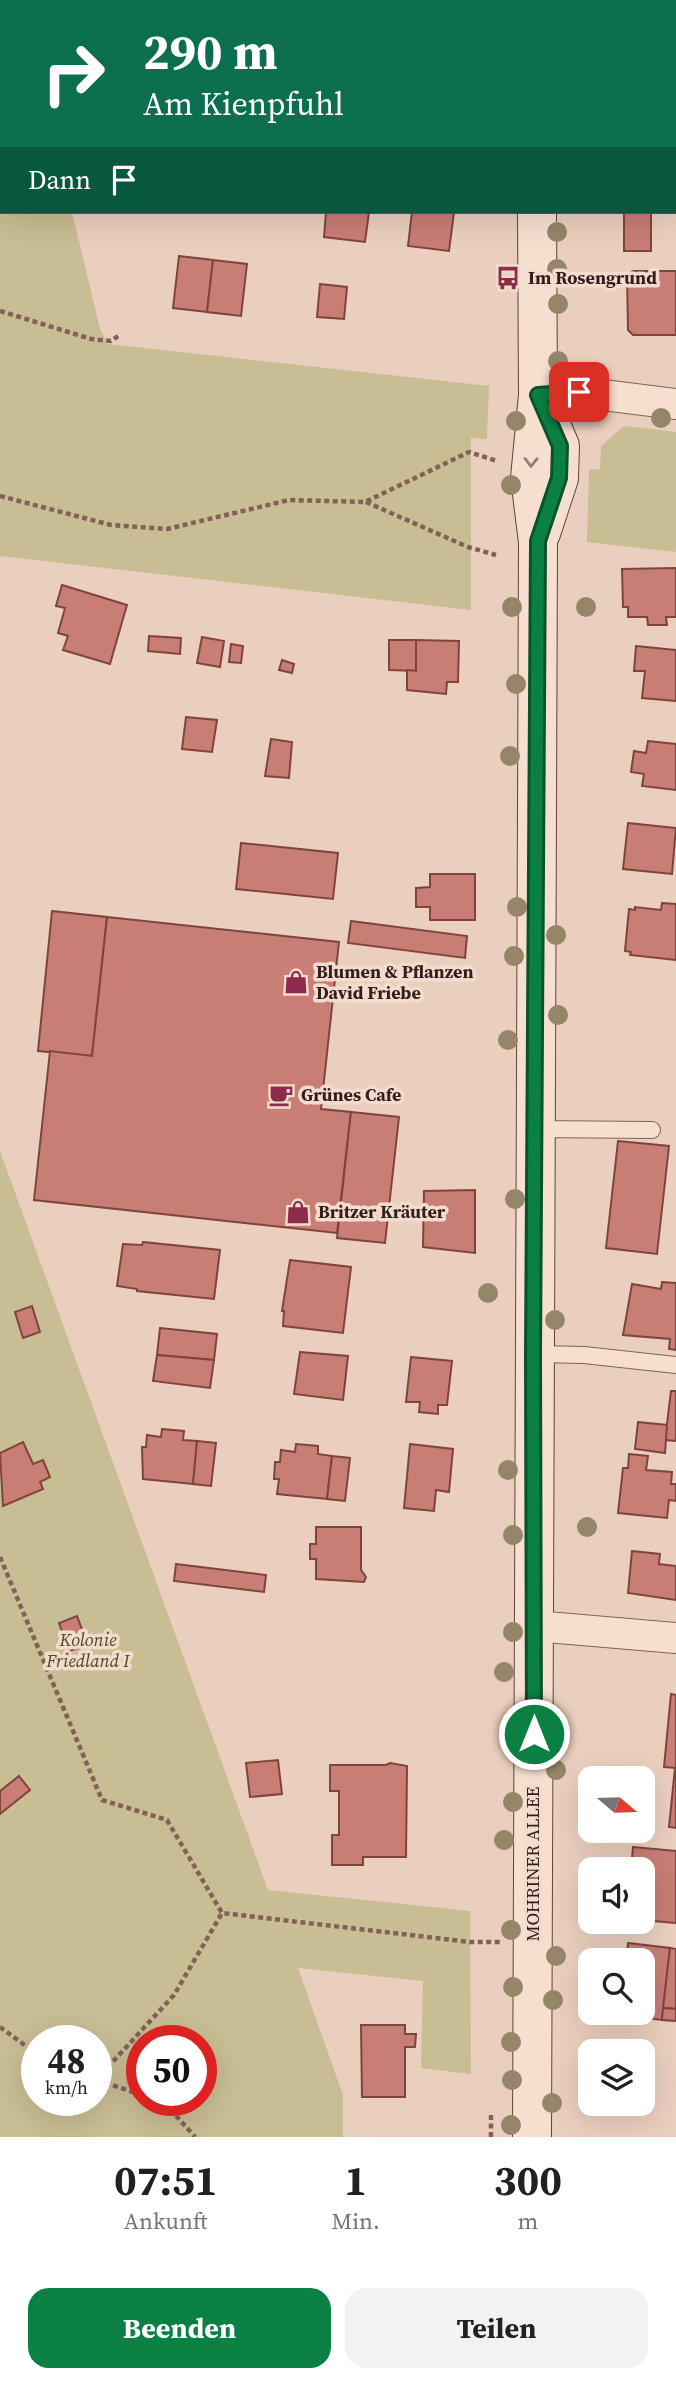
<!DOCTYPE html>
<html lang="de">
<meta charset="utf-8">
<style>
body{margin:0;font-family:"Source Serif 4",serif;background:#f2f2f2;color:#202124;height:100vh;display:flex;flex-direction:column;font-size:26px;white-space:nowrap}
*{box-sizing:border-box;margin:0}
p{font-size:23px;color:#757577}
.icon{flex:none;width:38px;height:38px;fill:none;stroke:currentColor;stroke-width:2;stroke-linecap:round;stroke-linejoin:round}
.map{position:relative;height:2137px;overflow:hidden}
.drawer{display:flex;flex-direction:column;background:#fff;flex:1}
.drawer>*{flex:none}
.hud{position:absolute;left:0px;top:0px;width:677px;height:214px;box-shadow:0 7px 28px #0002;background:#0b6e4f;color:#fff;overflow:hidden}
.needle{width:46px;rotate:109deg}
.tools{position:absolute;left:578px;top:1766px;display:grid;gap:14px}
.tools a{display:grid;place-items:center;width:77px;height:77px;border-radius:14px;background:#fff;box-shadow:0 7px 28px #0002;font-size:35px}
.speed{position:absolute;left:21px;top:2025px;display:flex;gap:14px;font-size:35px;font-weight:700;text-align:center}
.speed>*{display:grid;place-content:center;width:91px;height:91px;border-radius:50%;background:#fff;box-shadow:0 7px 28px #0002;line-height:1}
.speed small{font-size:18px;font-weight:400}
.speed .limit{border:10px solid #d22;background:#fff;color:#111}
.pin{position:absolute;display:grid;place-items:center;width:60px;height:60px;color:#fff;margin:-30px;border-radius:14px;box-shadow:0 4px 10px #0006}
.me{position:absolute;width:77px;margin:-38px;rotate:0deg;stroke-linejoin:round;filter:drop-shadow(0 0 5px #0008)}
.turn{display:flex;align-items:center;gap:24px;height:147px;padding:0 28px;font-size:32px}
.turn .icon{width:91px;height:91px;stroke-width:2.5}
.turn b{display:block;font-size:49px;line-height:60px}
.then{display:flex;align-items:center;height:66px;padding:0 28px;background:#0003;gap:14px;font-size:26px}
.eta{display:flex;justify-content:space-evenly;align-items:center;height:119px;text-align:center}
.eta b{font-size:42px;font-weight:700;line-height:49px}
.action{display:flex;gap:14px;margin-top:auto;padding:14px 28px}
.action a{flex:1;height:80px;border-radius:21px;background:#0b8043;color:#fff;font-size:28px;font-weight:700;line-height:80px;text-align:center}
.action a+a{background:#f2f2f2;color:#202124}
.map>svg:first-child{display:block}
.green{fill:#c8bd93;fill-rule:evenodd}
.building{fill:#c87d75;stroke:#80443f;stroke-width:2}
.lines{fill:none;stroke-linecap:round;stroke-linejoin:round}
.service-casing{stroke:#826158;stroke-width:18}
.minor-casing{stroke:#826158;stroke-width:32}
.secondary-casing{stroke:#64423b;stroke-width:40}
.path{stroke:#826158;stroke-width:4.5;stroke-dasharray:5 3.5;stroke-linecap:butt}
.service{stroke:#f7dfd0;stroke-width:16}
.minor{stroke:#f7dfd0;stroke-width:30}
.secondary{stroke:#f7dfd0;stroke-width:38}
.tree{fill:#958669}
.oneway{stroke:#947f76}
.route-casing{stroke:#07532c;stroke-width:18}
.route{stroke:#0b8043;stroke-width:12}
.labels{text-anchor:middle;stroke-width:7;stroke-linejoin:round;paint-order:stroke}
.poi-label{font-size:18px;font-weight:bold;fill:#321f1c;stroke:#f3dccd;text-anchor:start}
.park-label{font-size:18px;font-style:italic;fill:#4e4b23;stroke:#f3dccd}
.street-label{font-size:18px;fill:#321f1c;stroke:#f3dccd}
</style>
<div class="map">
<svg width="676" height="2137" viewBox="0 0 676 2137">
<rect width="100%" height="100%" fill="#ebcfbe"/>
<g class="green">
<path d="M0,169L2,212H72L100,329L108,344L489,386L487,439L471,438V610L0,556Z"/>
<path d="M624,426L676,432V552L587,542L589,470L600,469L601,446Z"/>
<path d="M0,1151L268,1890L470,1911L471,2074L421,2068L423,1981L298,1968L343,2095V2137H0ZM37,2040H96V2100H37ZM142,2040H201V2100H142Z"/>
</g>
<g class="building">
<path d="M326,212H369L365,242L324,237Z"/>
<path d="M412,212H454L449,251L408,246Z"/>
<rect x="624" y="212" width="27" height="39"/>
<path d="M179,256L213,260L207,312L173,308Z"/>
<path d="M213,260L247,264L241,316L207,312Z"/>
<path d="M633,271H676V335H633L628,330L627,276Z"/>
<path d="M320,284L347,287L344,319L317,317Z"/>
<path d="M676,568V617H666L667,625H648L647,617H628V607H623L622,569Z"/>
<path d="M62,585L127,605L110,664L63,650L68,636L58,633L65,608L56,606Z"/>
<path d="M149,636L181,638L180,654L148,651Z"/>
<path d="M202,637L224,641L220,667L197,663Z"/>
<path d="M389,640H416V671L389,670Z"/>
<path d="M416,640L459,641L458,682H447L446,694L407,690V670L416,671Z"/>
<path d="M231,644L243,646L241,663L229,662Z"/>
<path d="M636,646L676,650V701L642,698L645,671H634Z"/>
<path d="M282,660L294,664L292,673L279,670Z"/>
<path d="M186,717L217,720L212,752L182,749Z"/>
<path d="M271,739L292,742L289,778L265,776Z"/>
<path d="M648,741L676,744V790L642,786L644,774L631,772L634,751L646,753Z"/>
<path d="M628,823L676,828L672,874L623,869Z"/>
<path d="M241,843L338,853L333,899L236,889Z"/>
<path d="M430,874H475V920H430V907H416V888L430,887Z"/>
<path d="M662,903L676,904V960L630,955L631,952L625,951L629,909L635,910V907L661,910Z"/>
<path d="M52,911L107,917L92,1056L38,1051Z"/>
<path d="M107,917L339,942L321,1109L351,1112L337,1233L34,1200L50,1051L92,1056Z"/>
<path d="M351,921L467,936L465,958L348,943Z"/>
<path d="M351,1112L399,1117L385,1243L337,1238Z"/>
<path d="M618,1141L669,1146L657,1254L606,1248Z"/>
<path d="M475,1190V1253L423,1247L424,1191Z"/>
<path d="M143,1242L220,1250L214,1299L137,1291V1289L117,1286L123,1244L142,1245Z"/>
<path d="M290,1260L351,1267L343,1333L283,1326L284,1311H282Z"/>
<path d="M662,1282L676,1283V1350L669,1349L670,1339L623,1335L632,1284L661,1289Z"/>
<path d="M32,1306L40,1332L23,1338L15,1312Z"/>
<path d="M160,1328L217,1334L214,1360L157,1355Z"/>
<path d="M300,1352L348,1356L343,1400L294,1394Z"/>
<path d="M157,1355L214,1360L210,1388L153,1381Z"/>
<path d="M411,1357L452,1361L447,1405H438V1414L419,1412L420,1402H406Z"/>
<path d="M671,1391H676V1441L665,1440Z"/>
<path d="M638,1422L667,1425L665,1453L635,1449Z"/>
<path d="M162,1429L184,1431L183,1440L197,1441L193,1484L143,1479L142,1447H146L147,1435L161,1437Z"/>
<path d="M197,1441L216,1443L211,1486L193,1484Z"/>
<path d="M23,1442L33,1464L43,1460L50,1477L40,1482L43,1489L3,1506L0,1453Z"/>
<path d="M296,1444L318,1446V1454L332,1456L327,1499L277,1494L279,1479H274L275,1462H280L281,1450L295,1452Z"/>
<path d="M410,1444L453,1449L449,1492L436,1490L434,1511L404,1508Z"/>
<path d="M629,1454L648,1456L646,1470L672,1472L671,1484H676V1501L669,1500L667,1518L618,1513L623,1468H628Z"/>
<path d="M332,1456L350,1458L345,1501L327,1499Z"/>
<path d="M316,1527H361V1570L366,1577L364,1582L316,1579V1559H310V1544H316Z"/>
<path d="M632,1551L660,1554L659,1564L676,1566V1600L628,1593Z"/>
<path d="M176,1564L266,1575L264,1592L174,1581Z"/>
<path d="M77,1616L88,1645L69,1651L59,1623Z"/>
<path d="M671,1694L676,1695V1768L664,1767Z"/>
<path d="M278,1760L282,1794L250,1797L246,1763Z"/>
<path d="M390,1763L407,1766L406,1857H363V1865H332V1835H339V1791H330V1765H386Z"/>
<path d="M675,1768H676V1828L669,1827Z"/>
<path d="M19,1776L30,1790L0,1814V1791Z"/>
<path d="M633,1847L676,1851V1923L642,1920V1869H631Z"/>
<path d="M628,1943L670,1948L662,2020L620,2015L621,2012H642V1960H626Z"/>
<path d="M670,1948L676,1949V2009L663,2008Z"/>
<path d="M663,2008L676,2009V2021L662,2020Z"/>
<path d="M361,2025H405V2034H416L415,2047H405V2097H362Z"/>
</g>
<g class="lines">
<g class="service-casing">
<g id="service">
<path d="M534,1129L652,1130"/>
<path d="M536,1354L584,1355L676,1365"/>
</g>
</g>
<g class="minor-casing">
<g id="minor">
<path d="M122,0L137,2"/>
<path d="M538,395L579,392L676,404"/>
<path d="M535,1626L676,1638"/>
</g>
</g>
<g class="secondary-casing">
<g id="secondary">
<path d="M539,2V0"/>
<path d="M538,395L560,446L559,478L541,533"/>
<path d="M532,2137L538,542L530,478L538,395L537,212"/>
</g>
</g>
<g class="path">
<path d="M249,0L250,2"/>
<path d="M0,311L91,339L111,341L121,334"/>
<path d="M0,496L111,525L167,529L289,500L365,502L469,452L497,461"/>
<path d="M366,502L468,547L496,555"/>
<path d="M0,1557L102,1800L167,1820L222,1913L470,1942H500"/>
<path d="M0,2027L37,2054"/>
<path d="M96,2080L174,1995L222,1913"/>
<path d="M97,2080L142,2095"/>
<path d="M157,2100L164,2102L195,2137"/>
<path d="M491,2137V2113"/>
</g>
<use href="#service" class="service"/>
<use href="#minor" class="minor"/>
<use href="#secondary" class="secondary"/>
</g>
<g class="tree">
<circle cx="557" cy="232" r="10"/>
<circle cx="557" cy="269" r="10"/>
<circle cx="558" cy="304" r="10"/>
<circle cx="558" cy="361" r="10"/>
<circle cx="661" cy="418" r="10"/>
<circle cx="516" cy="421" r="10"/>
<circle cx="511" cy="485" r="10"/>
<circle cx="512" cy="607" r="10"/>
<circle cx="586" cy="607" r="10"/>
<circle cx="516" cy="684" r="10"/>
<circle cx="510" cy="756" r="10"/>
<circle cx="517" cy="907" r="10"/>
<circle cx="556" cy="935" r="10"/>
<circle cx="514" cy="956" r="10"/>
<circle cx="558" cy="1015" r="10"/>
<circle cx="508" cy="1040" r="10"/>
<circle cx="515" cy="1199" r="10"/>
<circle cx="488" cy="1293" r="10"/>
<circle cx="555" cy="1320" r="10"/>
<circle cx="508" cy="1470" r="10"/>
<circle cx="587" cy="1527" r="10"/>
<circle cx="513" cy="1535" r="10"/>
<circle cx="513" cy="1632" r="10"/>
<circle cx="504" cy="1672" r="10"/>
<circle cx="513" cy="1725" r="10"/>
<circle cx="556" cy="1770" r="10"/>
<circle cx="513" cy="1802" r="10"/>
<circle cx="504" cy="1840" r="10"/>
<circle cx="511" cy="1930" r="10"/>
<circle cx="556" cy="1956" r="10"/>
<circle cx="513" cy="1987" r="10"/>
<circle cx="553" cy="2000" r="10"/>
<circle cx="511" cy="2042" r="10"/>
<circle cx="512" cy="2080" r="10"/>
<circle cx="552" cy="2103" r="10"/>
<circle cx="511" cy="2125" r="10"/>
</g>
<defs><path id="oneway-chevron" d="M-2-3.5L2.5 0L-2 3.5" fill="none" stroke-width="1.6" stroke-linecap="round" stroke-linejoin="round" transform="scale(1.75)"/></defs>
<use class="oneway" href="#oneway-chevron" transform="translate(531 462) rotate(91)"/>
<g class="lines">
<g class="route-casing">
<path id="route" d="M534,1734L533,1354L538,541L559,478L560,446L538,395L579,392"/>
</g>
<use href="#route" class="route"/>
</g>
<defs>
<g id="bus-bare" transform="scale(1.89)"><path d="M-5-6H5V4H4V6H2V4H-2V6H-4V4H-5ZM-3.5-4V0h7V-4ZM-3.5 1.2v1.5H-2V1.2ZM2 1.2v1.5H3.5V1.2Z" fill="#8e2b4c" stroke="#f3dccd" stroke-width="2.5" paint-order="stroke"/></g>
<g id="shop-bare" transform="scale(1.89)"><path d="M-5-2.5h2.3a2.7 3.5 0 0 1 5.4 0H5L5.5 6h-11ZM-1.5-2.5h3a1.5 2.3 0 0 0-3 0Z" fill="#8e2b4c" stroke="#f3dccd" stroke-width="2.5" paint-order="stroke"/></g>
<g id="cafe-bare" transform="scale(1.89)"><path d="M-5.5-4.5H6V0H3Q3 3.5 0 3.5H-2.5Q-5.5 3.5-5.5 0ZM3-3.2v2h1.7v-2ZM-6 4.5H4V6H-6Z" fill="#8e2b4c" stroke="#f3dccd" stroke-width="2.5" paint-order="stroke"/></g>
</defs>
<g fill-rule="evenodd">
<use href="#bus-bare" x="508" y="278"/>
<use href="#shop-bare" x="296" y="982"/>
<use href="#cafe-bare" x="281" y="1095"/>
<use href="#shop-bare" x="298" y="1212"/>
</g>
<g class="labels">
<g class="poi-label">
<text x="528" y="284">Im Rosengrund</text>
<text x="316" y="978">Blumen &amp; Pflanzen<tspan x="316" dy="21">David Friebe</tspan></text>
<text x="301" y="1101">Grünes Cafe</text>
<text x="318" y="1218">Britzer Kräuter</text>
</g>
<g class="park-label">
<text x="88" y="1646">Kolonie<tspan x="88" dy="21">Friedland I</tspan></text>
</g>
<g class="street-label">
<text transform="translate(533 1864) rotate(-90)" y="6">MOHRINER ALLEE</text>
</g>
</g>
</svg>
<div class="tools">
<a><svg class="needle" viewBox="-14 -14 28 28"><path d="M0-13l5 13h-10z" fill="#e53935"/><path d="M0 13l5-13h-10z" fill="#757577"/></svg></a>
<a><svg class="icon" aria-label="sound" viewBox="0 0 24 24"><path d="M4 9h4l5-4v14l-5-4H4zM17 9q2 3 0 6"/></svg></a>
<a><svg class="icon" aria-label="search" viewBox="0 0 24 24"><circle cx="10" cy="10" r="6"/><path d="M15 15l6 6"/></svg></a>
<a><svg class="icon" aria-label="layers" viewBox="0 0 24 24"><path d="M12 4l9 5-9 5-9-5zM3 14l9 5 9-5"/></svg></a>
</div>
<div class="speed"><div>48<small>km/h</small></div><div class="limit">50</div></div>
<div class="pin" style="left:579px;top:392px;background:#d93025"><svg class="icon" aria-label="arrive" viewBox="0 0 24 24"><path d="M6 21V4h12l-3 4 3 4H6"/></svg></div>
<svg class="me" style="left:534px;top:1734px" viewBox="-20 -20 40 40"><circle r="17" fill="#0b8043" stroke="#fff" stroke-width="3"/><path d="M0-11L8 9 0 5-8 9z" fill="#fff"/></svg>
<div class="hud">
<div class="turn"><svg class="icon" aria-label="right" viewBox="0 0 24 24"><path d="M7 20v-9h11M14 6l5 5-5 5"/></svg><div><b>290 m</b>Am Kienpfuhl</div></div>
<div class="then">Dann<svg class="icon" aria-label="arrive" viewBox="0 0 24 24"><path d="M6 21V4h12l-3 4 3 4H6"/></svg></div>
</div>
</div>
<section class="drawer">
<div class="eta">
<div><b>07:51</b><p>Ankunft</p></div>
<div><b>1</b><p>Min.</p></div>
<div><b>300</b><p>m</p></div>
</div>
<div class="action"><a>Beenden</a><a>Teilen</a></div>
</section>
